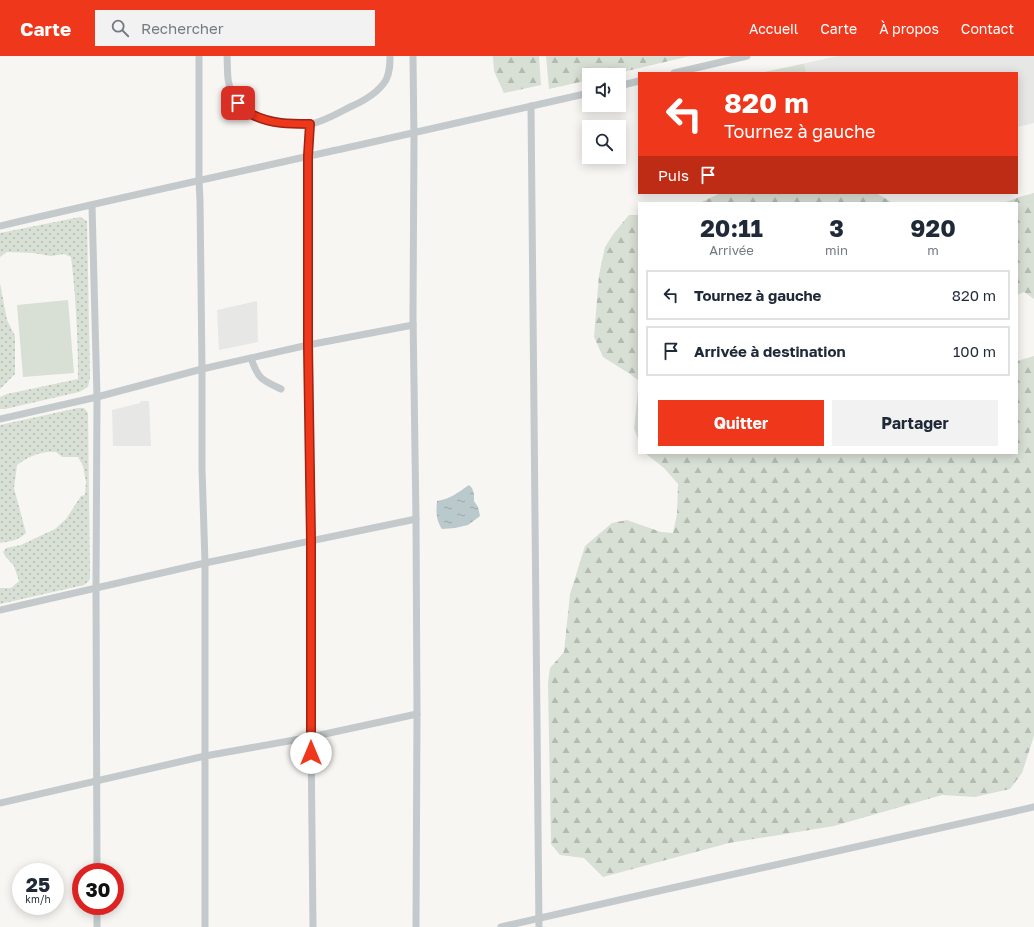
<!DOCTYPE html>
<html lang="fr">
<meta charset="utf-8">
<style>
body{margin:0;font-family:"Golos Text",sans-serif;background:#f2f2f3;color:#1f2937;height:100vh;display:flex;flex-direction:column;font-size:15px;white-space:nowrap}
*{box-sizing:border-box;margin:0}
p{font-size:13px;color:#747a83}
.icon{flex:none;width:22px;height:22px;fill:none;stroke:currentColor;stroke-width:2;stroke-linecap:round;stroke-linejoin:round}
.map{position:relative;flex:1;overflow:hidden}
.panel{position:absolute;left:638px;top:146px;width:380px;height:252px;display:flex;flex-direction:column;background:#fff;border-radius:0px;box-shadow:0 2px 10px #0003}
.panel>*{flex:none}
.top-card{position:absolute;left:638px;top:16px;width:380px;height:122px;border-radius:0px;box-shadow:0 2px 10px #0003;background:#ef381b;color:#fff;overflow:hidden}
.buttons{position:absolute;left:582px;top:12px;display:grid;gap:8px}
.buttons a{display:grid;place-items:center;width:44px;height:44px;border-radius:0px;background:#fff;box-shadow:0 2px 10px #0003;font-size:20px}
.speed{position:absolute;left:12px;top:807px;display:flex;gap:8px;font-size:20px;font-weight:700;text-align:center}
.speed>*{display:grid;place-content:center;width:52px;height:52px;border-radius:50%;background:#fff;box-shadow:0 2px 10px #0003;line-height:1}
.speed small{font-size:10px;font-weight:400}
.speed .limit{border:6px solid #d22;background:#fff;color:#111}
.pin{position:absolute;display:grid;place-items:center;width:34px;height:34px;color:#fff;margin:-17px;border-radius:8px;box-shadow:0 2px 6px #0006}
.me{position:absolute;width:44px;margin:-22px;rotate:0deg;stroke-linejoin:round;filter:drop-shadow(0 0 3px #0008)}
.turn{display:flex;align-items:center;gap:14px;height:84px;padding:0 20px;font-size:18px}
.turn .icon{width:52px;height:52px;stroke-width:2.5}
.turn b{display:block;font-size:28px;line-height:34px}
.then{display:flex;align-items:center;height:38px;padding:0 20px;background:#0003;gap:8px;font-size:15px}
.eta{display:flex;justify-content:space-evenly;align-items:center;height:68px;text-align:center}
.eta b{font-size:24px;font-weight:700;line-height:28px}
.primary-button{display:flex;gap:8px;margin-top:auto;padding:8px 20px}
.primary-button a{flex:1;height:46px;border-radius:0px;background:#ef381b;color:#fff;font-size:16px;font-weight:700;line-height:46px;text-align:center}
.primary-button a+a{background:#f2f2f3;color:#1f2937}
ul{padding:0;list-style:none}
li{display:flex;align-items:center;gap:12px;height:50px;margin:0 8px 6px;padding:0 12px;border:2px solid #e0e1e3;border-radius:0px}
li div{flex:1}
li b{display:block;font-size:15px}
li em{font-style:normal}
header{display:flex;align-items:center;gap:24px;box-sizing:border-box;height:56px;padding:0 20px;background:#ef381b;color:#fff}
header strong{font-size:19px}
nav{display:flex;gap:22px;margin-inline-start:auto;font-size:14px}
.search{width:280px;height:36px;background:#f2f2f3;display:flex;align-items:center;gap:10px;box-sizing:border-box;padding:0 14px;border-radius:0px;color:#747a83;font-size:15px}
.map>svg:first-child{display:block}
.built{fill:#e7e8e6}
.grass{fill:url(#grass-dots)}
.forest{fill:url(#forest-firs)}
.pitch{fill:#d8dfd4}
.water{fill:url(#water-ripples)}
.lines{fill:none;stroke-linecap:round;stroke-linejoin:round}
.minor{stroke:#c4c9cb;stroke-width:7}
.route-casing{stroke:#9b2412;stroke-width:10}
.route{stroke:#ef381b;stroke-width:7}
</style>
<header>
<strong>Carte</strong>
<div class="search"><svg class="icon" aria-label="search" viewBox="0 0 24 24"><circle cx="10" cy="10" r="6"/><path d="M15 15l6 6"/></svg>Rechercher</div>
<nav><a>Accueil</a><a>Carte</a><a>À propos</a><a>Contact</a></nav>
</header>
<div class="map">
<svg width="1034" height="871" viewBox="0 0 1034 871">
<defs>
<pattern id="grass-dots" width="8" height="8" patternUnits="userSpaceOnUse"><rect width="8" height="8" fill="#d8dfd4"/><path d="M2 2h.1M6 6h.1" fill="none" stroke="#b3bab2" stroke-width="1.8" stroke-linecap="round"/></pattern>
<pattern id="forest-firs" width="22" height="20" patternUnits="userSpaceOnUse"><rect width="22" height="20" fill="#d8dfd4"/><path d="M5 1l3.5 6h-7zM16 11l3.5 6h-7z" fill="#b3bab2"/></pattern>
<pattern id="water-ripples" width="26" height="14" patternUnits="userSpaceOnUse"><rect width="26" height="14" fill="#bac9cc"/><path d="M2 4q2-2 4 0t4 0M15 11q2-2 4 0t4 0" fill="none" stroke="#9ba8ab"/></pattern>
</defs>
<rect width="100%" height="100%" fill="#f7f6f3"/>
<g class="built">
<path d="M838,0H1034V67L1017,71V17H760Z"/>
<path d="M257,245L258,286L219,294L217,254Z"/>
<path d="M141,345H149L151,390H113L112,354L140,347Z"/>
</g>
<g class="grass">
<path d="M80,161L87,165L90,321L88,331L79,336L5,353H0V341L7,338L78,323C78,282 76,241 71,201L64,198L51,200L33,197L7,196L0,201V177Z"/>
<path d="M0,227L7,264L15,280V318L0,333Z"/>
<path d="M78,352H84L88,357L90,520L89,525L84,529L0,548V532H11L19,525L14,510L6,501L3,496L6,492L21,489L55,473L66,463L81,440L85,439L86,426L83,410L78,401H62L56,396C41,395 30,400 17,409L14,432L26,477C17,485 11,485 0,487V369Z"/>
</g>
<g class="forest">
<path d="M493,0H539L541,29L504,37L503,35L494,15Z"/>
<path d="M546,0H690L610,19H589V24L549,33Z"/>
<path d="M721,137H876L893,147H699Z"/>
<path d="M1034,137V243L1024,236L1017,239V147H1003L1019,141Z"/>
<path d="M629,159H639V385L634,373L639,325L630,318L603,301L594,281L599,219L605,191L614,177Z"/>
<path d="M1034,300V680L1022,717L1010,733L975,741L942,739L834,770L729,787L603,821L584,802L560,799L551,788L548,627L550,612L564,596L570,538L585,490L612,467L627,464L661,476L673,477L677,458L678,428L664,412L645,397H1017V305Z"/>
</g>
<g class="pitch">
<path d="M804,8L806,17H760Z"/>
<path d="M68,244L74,317L23,321L17,249Z"/>
</g>
<path class="water" d="M469,429L472,432L474,438V445L478,451L480,460L468,469L455,472L442,473C436,464 436,456 437,445C450,443 459,436 469,429Z"/>
<g class="lines">
<g class="minor">
<path d="M199,0V125L200,144L202,313V412L205,507V871"/>
<path d="M227,0C228,13 226,27 233,39C236,45 245,55 251,59C263,66 298,71 311,68C325,65 338,57 350,51C364,45 378,37 386,24C390,16 390,8 390,0"/>
<path d="M413,0L414,84L413,259L416,463L417,658L416,871"/>
<path d="M674,17L747,0"/>
<path d="M619,30L639,25"/>
<path d="M531,50L539,871"/>
<path d="M310,68L308,100V289L311,484V681L313,871"/>
<path d="M92,149L97,341L96,532L97,816"/>
<path d="M0,170C118,142 237,116 355,90C433,73 511,55 589,37"/>
<path d="M251,302C258,323 262,324 281,333"/>
<path d="M0,363L97,341L202,313L308,289L413,269"/>
<path d="M0,554L205,507L416,463"/>
<path d="M0,747L205,700L311,681L417,658"/>
<path d="M97,850V871"/>
<path d="M501,871L663,834L1034,751"/>
</g>
</g>
<g class="lines">
<g class="route-casing">
<path id="route" d="M238,47C243,51 248,57 253,59C271,68 290,68 310,68L308,100V289L311,484V697"/>
</g>
<use href="#route" class="route"/>
</g>
</svg>
<div class="buttons">
<a><svg class="icon" aria-label="sound" viewBox="0 0 24 24"><path d="M4 9h4l5-4v14l-5-4H4zM17 9q2 3 0 6"/></svg></a>
<a><svg class="icon" aria-label="search" viewBox="0 0 24 24"><circle cx="10" cy="10" r="6"/><path d="M15 15l6 6"/></svg></a>
</div>
<div class="speed"><div>25<small>km/h</small></div><div class="limit">30</div></div>
<div class="pin" style="left:238px;top:47px;background:#d93025"><svg class="icon" aria-label="arrive" viewBox="0 0 24 24"><path d="M6 21V4h12l-3 4 3 4H6"/></svg></div>
<svg class="me" style="left:311px;top:697px" viewBox="-20 -20 40 40"><circle r="19" fill="#fff"/><path d="M0-13L10 11 0 6-10 11z" fill="#ef381b"/></svg>
<div class="top-card">
<div class="turn"><svg class="icon" aria-label="left" viewBox="0 0 24 24"><path d="M17 20v-9H6M10 6l-5 5 5 5"/></svg><div><b>820 m</b>Tournez à gauche</div></div>
<div class="then">Puis<svg class="icon" aria-label="arrive" viewBox="0 0 24 24"><path d="M6 21V4h12l-3 4 3 4H6"/></svg></div>
</div>
<section class="panel">
<div class="eta">
<div><b>20:11</b><p>Arrivée</p></div>
<div><b>3</b><p>min</p></div>
<div><b>920</b><p>m</p></div>
</div>
<ul>
<li><svg class="icon" aria-label="left" viewBox="0 0 24 24"><path d="M17 20v-9H6M10 6l-5 5 5 5"/></svg><div><b>Tournez à gauche</b></div><em>820 m</em></li>
<li><svg class="icon" aria-label="arrive" viewBox="0 0 24 24"><path d="M6 21V4h12l-3 4 3 4H6"/></svg><div><b>Arrivée à destination</b></div><em>100 m</em></li>
</ul>
<div class="primary-button"><a>Quitter</a><a>Partager</a></div>
</section>
</div>
